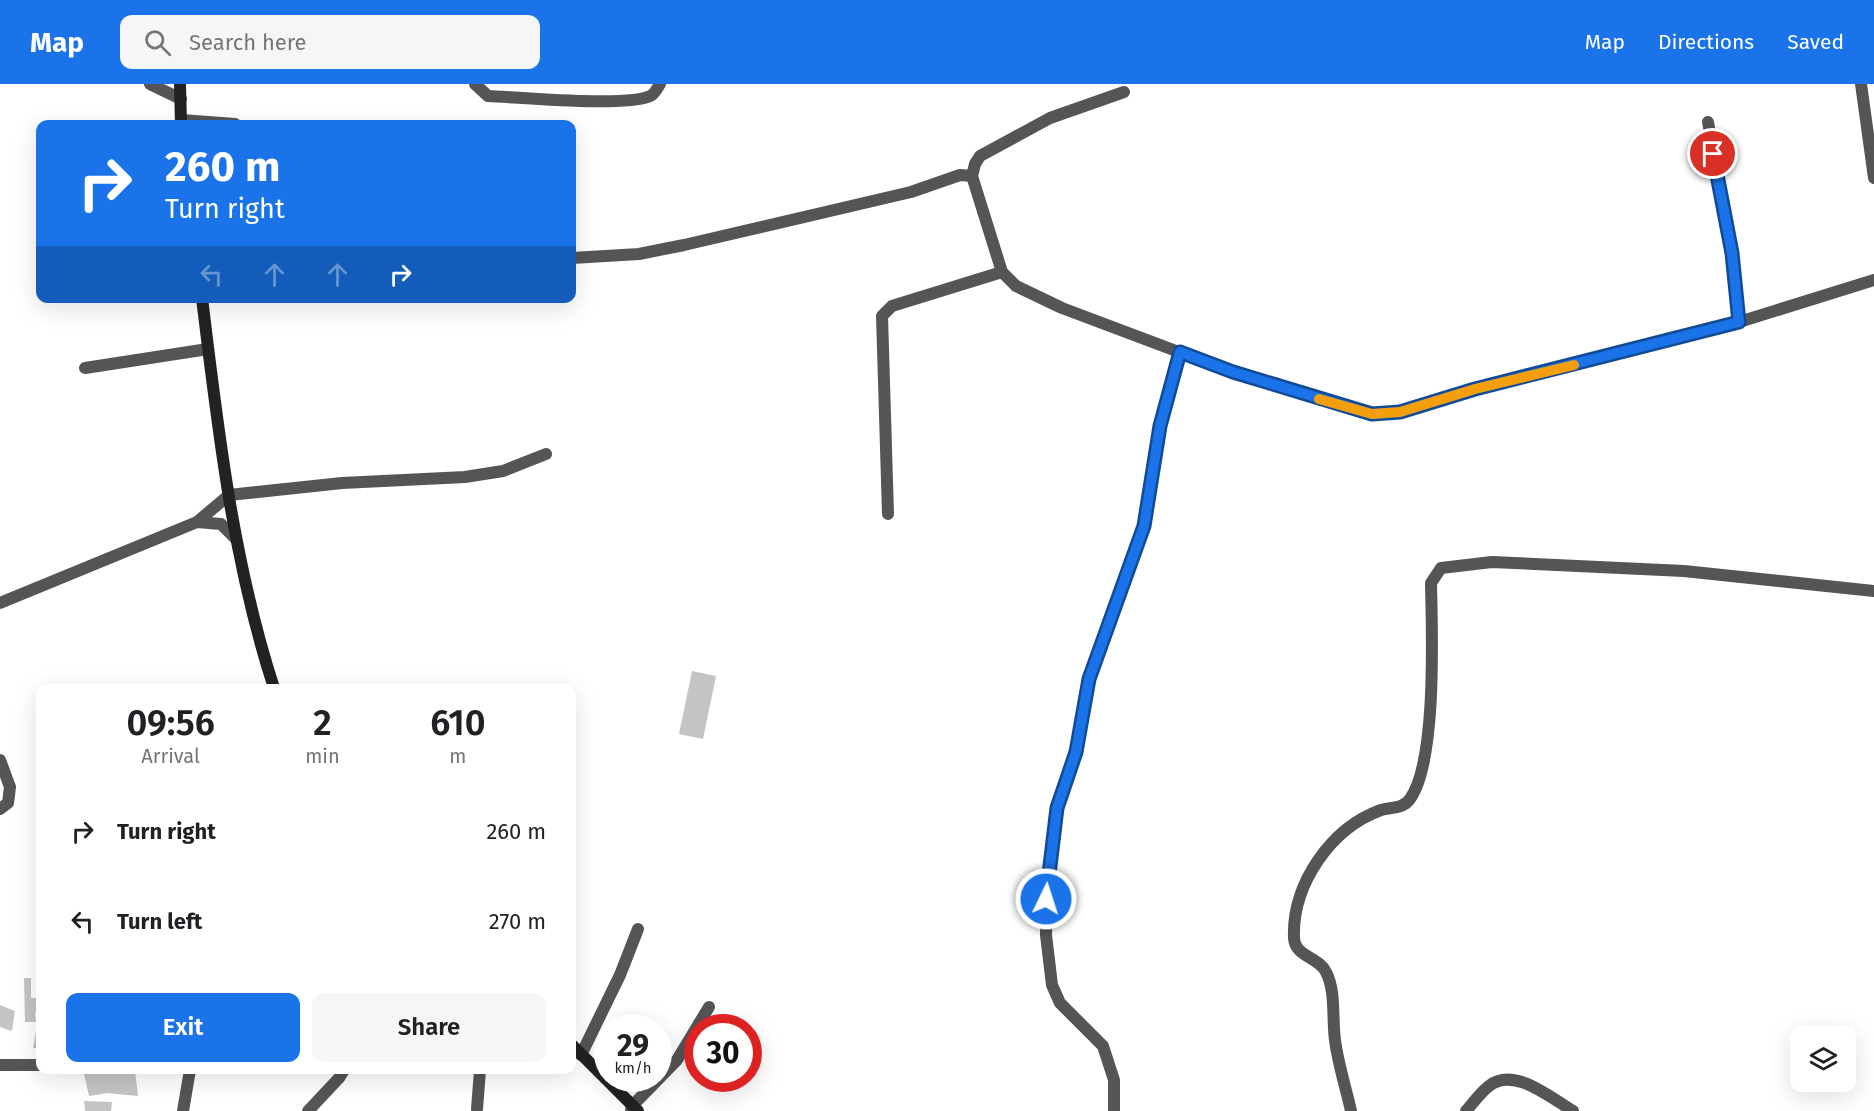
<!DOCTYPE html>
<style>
body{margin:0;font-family:"Fira Sans",sans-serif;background:#f6f6f6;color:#202124;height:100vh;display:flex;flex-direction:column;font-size:22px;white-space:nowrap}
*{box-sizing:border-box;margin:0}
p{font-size:20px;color:#757577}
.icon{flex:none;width:33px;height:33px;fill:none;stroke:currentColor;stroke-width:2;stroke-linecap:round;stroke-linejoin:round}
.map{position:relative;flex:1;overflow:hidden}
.panel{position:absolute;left:36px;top:600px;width:540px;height:390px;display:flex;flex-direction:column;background:#fff;border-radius:12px;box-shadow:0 6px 24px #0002}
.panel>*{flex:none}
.banner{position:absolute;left:36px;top:36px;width:540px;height:183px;border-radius:12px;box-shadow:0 6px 24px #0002;background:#1a73e8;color:#fff;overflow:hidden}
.tools{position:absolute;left:1790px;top:942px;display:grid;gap:12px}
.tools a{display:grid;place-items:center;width:66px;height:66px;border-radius:12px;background:#fff;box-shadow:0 6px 24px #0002;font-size:30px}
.speed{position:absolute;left:594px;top:930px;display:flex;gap:12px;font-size:30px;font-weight:700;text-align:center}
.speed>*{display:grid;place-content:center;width:78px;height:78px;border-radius:50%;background:#fff;box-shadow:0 6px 24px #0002;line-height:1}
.speed small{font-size:15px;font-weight:400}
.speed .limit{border:9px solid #d22;background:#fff;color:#111}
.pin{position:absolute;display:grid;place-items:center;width:51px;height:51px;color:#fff;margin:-26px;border:3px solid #fff;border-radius:50%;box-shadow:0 2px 6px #0007}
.me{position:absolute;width:66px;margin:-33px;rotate:4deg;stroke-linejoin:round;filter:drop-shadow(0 0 4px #0008)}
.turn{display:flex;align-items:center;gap:21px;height:126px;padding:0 30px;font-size:27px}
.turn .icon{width:78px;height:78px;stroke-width:2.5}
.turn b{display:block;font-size:42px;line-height:51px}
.lanes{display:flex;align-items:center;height:57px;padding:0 30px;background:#0003;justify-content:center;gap:30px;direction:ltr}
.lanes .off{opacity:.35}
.eta{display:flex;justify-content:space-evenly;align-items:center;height:102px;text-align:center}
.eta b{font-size:36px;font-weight:600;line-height:42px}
.cta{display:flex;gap:12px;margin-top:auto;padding:12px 30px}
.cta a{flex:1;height:69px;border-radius:12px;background:#1a73e8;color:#fff;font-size:24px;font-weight:600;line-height:69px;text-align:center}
.cta a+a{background:#f6f6f6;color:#202124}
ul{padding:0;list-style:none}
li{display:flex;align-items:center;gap:18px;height:90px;padding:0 30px}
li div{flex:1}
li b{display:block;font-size:22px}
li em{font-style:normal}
header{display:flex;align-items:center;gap:36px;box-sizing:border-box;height:84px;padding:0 30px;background:#1a73e8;color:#fff}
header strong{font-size:28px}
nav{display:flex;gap:33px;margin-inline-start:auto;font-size:21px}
.search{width:420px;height:54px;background:#f6f6f6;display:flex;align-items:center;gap:15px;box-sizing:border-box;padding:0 21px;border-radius:12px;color:#757577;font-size:22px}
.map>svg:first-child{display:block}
.building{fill:#c4c4c4}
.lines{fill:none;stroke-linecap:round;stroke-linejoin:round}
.street{stroke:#555;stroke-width:12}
.secondary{stroke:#222;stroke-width:12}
.route-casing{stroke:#114b97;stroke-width:15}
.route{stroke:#1a73e8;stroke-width:10}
.slow{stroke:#f59e0b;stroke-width:10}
</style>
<header>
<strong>Map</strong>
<div class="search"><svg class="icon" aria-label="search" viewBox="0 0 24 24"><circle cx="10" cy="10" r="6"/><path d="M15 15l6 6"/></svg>Search here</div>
<nav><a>Map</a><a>Directions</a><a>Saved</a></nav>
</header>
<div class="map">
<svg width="1874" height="1027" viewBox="0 0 1874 1027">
<rect width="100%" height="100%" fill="#fff"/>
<g class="building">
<path d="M692,587L716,592L703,655L679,650Z"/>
<path d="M24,894H31V914H40V929H35L36,938H25Z"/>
<path d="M0,921L15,927L12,947L0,943Z"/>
<path d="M36,947H40V964H33Z"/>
<path d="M101,986H135L138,1012L107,1009L89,1012L84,990Z"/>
<path d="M84,1017L112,1018L111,1027H85Z"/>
</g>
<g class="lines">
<g class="street">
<path d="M150,0L181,15"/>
<path d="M475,0L488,12C517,13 632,24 652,11C655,9 658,3 660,0"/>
<path d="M1861,0L1874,94"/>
<path d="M1124,8L1050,34L980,72L975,80L972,92L1002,188L1016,202L1062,224L1232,288L1372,330L1400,328L1475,305L1739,238L1874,196"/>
<path d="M181,36L235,40"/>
<path d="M1708,38L1732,169L1739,238"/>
<path d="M572,174L639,170L684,161L911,108L960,91L972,92"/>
<path d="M85,284L208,265"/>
<path d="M888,430L882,232L892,222L1002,188"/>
<path d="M197,438L221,440L236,455"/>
<path d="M0,519L197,438L229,411L342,399L465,393L503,387L546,370"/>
<path d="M0,676L10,703L8,719L0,725"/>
<path d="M581,971L620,891L638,845"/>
<path d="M0,981H40"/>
<path d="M477,1025L480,986"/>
<path d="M183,1027L190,986"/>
<path d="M308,1027L339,994L344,986"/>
<path d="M631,1027L632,1022L677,976L709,923"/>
<path d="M1114,1027V996L1103,962L1060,919L1052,901L1046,851L1047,798L1057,724L1076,668L1089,595L1144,442L1160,342L1180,268"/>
<path d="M1351,1027C1346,1004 1338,980 1335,956C1332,935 1336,907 1326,888C1319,873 1295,873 1294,854C1292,800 1331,744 1381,726C1391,723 1403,725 1410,715C1437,677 1432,548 1431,499L1441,484L1492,478L1684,487L1874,507"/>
<path d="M1466,1027C1473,1019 1480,1009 1489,1002C1514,982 1551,1014 1573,1027"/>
</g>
<g class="secondary">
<path d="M180,0L181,40"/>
<path d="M202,214C218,346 233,478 274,604"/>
<path d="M572,961L638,1027"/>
</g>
</g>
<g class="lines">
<g class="route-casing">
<path id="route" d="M1046,815L1057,724L1076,668L1089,595L1144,442L1160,342L1180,268L1233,288L1372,330L1400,328L1475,305L1739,238L1732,169L1713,70"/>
</g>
<use href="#route" class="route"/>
<path class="slow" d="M1319,315L1372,330L1400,328L1475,305L1574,281"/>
</g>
</svg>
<div class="tools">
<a><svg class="icon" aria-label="layers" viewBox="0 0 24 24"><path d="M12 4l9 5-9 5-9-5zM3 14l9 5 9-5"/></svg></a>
</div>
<div class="speed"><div>29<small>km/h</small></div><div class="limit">30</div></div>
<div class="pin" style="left:1713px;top:70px;background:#d93025"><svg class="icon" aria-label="arrive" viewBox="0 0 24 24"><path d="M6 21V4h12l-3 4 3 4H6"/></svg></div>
<svg class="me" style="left:1046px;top:815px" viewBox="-20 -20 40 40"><circle r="17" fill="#1a73e8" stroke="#fff" stroke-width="3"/><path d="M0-11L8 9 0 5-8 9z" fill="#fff"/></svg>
<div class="banner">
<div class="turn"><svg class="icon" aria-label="right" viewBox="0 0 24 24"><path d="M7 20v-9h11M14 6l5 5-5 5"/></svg><div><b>260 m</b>Turn right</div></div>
<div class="lanes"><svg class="icon off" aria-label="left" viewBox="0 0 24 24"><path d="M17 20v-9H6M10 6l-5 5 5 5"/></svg><svg class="icon off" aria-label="ahead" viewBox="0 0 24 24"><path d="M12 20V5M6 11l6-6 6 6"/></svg><svg class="icon off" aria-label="ahead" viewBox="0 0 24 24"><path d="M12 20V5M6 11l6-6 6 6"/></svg><svg class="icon" aria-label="right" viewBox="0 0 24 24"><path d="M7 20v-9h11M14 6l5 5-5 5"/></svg></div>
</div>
<section class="panel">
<div class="eta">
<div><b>09:56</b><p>Arrival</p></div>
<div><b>2</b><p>min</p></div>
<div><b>610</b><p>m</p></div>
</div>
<ul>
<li><svg class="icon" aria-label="right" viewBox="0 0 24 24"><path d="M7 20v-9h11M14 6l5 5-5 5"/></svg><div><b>Turn right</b></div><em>260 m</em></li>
<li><svg class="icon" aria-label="left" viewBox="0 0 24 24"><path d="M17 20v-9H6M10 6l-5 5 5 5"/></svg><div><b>Turn left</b></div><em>270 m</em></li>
</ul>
<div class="cta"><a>Exit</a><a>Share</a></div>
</section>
</div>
